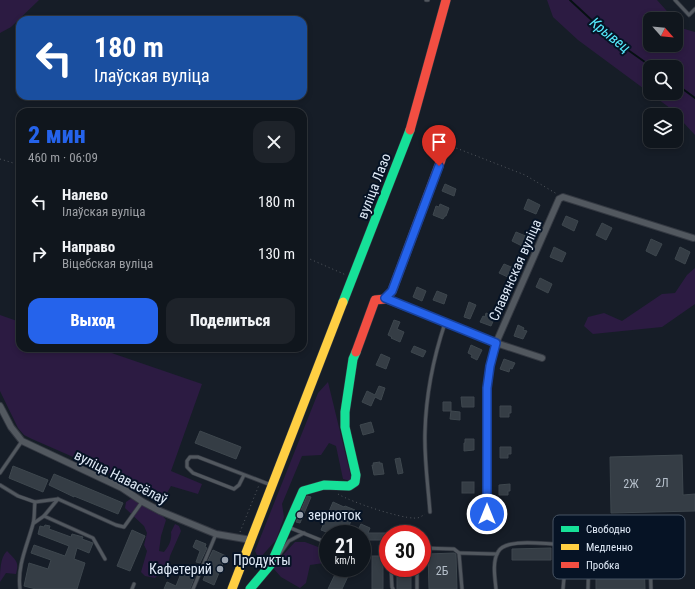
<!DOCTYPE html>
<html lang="ru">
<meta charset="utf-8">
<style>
body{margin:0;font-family:"Roboto Condensed",sans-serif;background:#1e232a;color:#f1f3f6;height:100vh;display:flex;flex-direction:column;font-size:15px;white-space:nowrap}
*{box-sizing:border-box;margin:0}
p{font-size:13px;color:#9c9fa4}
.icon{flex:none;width:22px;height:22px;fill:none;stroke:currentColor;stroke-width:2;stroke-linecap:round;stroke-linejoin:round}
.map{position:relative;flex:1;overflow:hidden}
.panel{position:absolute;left:16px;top:108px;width:291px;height:244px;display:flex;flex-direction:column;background:#10161d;border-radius:12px;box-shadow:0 2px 6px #0003,0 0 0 1px #30353b}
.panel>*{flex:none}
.top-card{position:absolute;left:16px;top:16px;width:291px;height:84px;border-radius:12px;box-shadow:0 2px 6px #0003,0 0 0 1px #30353b;background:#1a4fa0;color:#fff;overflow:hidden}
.needle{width:26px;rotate:117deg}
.fabs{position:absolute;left:643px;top:12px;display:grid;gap:8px}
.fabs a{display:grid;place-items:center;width:40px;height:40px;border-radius:8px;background:#10161d;box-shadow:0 2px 6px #0003,0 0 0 1px #30353b;font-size:20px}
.speed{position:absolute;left:319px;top:525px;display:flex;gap:8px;font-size:20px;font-weight:700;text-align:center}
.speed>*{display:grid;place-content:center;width:52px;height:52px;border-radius:50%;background:#10161d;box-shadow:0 2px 6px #0003,0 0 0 1px #30353b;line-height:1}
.speed small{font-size:10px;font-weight:400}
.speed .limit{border:6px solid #d22;background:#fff;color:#111}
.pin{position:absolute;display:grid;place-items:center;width:34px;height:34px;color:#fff;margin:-41px -17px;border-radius:50% 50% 50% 0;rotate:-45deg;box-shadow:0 0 4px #0007}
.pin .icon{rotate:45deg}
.me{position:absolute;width:44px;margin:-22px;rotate:0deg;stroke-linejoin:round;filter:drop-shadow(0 0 3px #0008)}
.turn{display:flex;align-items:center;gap:14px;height:84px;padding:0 12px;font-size:18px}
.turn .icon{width:52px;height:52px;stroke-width:2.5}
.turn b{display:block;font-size:28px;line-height:34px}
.round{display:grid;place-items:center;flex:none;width:42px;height:42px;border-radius:12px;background:#1e232a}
.overview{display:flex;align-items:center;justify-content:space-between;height:68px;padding:0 12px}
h1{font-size:24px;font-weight:800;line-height:30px;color:#2563eb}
.action{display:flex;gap:8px;margin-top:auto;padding:8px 12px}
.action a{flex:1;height:46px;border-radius:12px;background:#2563eb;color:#fff;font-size:16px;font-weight:800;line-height:46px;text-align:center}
.action a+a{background:#1e232a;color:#f1f3f6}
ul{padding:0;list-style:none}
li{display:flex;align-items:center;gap:12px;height:52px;padding:0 12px}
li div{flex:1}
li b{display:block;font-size:15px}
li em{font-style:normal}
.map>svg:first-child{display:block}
.green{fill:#2c1b42;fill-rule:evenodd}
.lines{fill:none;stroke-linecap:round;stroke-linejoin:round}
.stream{stroke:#061013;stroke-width:2}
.building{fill:#353d45;stroke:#3e474e}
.lane-casing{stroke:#343942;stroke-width:4.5}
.street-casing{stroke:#343942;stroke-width:8}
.fast-casing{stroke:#343942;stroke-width:10}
.slow-casing{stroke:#343942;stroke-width:10}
.jam-casing{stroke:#343942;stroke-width:10}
.path{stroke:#52575e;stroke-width:1;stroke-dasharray:1 3;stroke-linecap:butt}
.lane{stroke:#52585f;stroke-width:3}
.street{stroke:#52585f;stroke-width:6}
.fast{stroke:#16e098;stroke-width:9}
.slow{stroke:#ffcf43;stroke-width:9}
.jam{stroke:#f24e42;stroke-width:9}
.route-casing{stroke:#184099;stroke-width:10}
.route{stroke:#2563eb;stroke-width:7}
.poi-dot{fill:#99a2ae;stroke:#061325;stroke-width:1.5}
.labels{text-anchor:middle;stroke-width:4;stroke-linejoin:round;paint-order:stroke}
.number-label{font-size:12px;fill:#b5bfca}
.street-label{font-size:14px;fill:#e0eaf7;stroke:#061325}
.poi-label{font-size:14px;fill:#e0eaf7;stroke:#061325;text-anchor:start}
.water-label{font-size:15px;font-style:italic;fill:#56ebfd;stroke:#061325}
.key{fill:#061325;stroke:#475464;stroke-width:1}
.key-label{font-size:11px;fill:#e0eaf7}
</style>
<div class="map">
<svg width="695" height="589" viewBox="0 0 695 589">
<rect width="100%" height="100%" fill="#161d27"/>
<g class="green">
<path d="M0,0H39L11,27L0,33Z"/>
<path d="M547,0H657L674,19H650V45H676V22L681,28L695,32V135L670,108L578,40L553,17ZM650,67H676V93H650Z"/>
<path d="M695,268V304L662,327L593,334L584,326L588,317L604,313L622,321L662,294L675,293L687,275Z"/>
<path d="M0,315L20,322V348H97L202,384L171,471L202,484L198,494L171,486L161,503L142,493L112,474L32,439L24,435L18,428L0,391Z"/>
<path d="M328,382L351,477L350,481L343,479L336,446L329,443L321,455L302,456L282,504L284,517L276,540L259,559L255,551L318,393Z"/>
<path d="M132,498L161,514L166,520L161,536L159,551L164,552C169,546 172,540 171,532L175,524L179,526L181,531L170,556L168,565L155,578L145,576L141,572L147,551L144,545L147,533L144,526L125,508L126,502Z"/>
<path d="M295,542H305L326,550L324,563L310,565L306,583L300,588L281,577L273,568L283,555Z"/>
<path d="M7,551C15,560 20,561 16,574L6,573L0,582C0,572 0,557 7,551Z"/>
</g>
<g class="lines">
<g class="stream">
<path d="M570,0L611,38L652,67"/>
<path d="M676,84L695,98"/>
</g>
</g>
<g class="building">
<path d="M445,184L456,189L454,196L442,191Z"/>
<path d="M528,199L540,205L536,214L524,209Z"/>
<path d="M440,204L449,208L446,216H445L443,219L433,215L436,206L439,207Z"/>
<path d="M566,216L578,221L574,231L562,225Z"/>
<path d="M602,223L612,228L606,240L596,235Z"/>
<path d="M516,232L528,237L524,247L512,241Z"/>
<path d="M651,239L662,244L656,256L646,251Z"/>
<path d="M554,247L566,253L562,262L550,257Z"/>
<path d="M680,247L690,252L685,264L675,259Z"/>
<path d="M504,264L516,269L512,279L499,273Z"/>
<path d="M540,278L552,284L548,293L536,287Z"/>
<path d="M417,287L426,291L422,301L413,297Z"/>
<path d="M437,291L447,295L444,304L433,300Z"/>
<path d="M469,302L476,305L470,319L464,317Z"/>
<path d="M486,313L495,317L491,326L480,322L483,316L485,317Z"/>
<path d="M394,320L400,322L397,329L404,332L400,342L391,338L392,337L388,335Z"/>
<path d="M518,325L524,328L523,330L527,331L523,339L514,336Z"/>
<path d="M471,345L482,350L477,360L471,357L472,355L468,353Z"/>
<path d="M414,346L426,351L423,357L411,352Z"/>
<path d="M381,354L390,358L386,369L376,365Z"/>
<path d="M504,359L515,363L512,369L510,368L509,372L500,369Z"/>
<path d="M379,386L385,388L381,400L375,397L371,406L362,402L367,391L375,395Z"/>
<path d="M461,397H474V407H462Z"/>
<path d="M443,402H451V411L460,412V420L450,419L451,411H443Z"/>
<path d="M500,406H511V413H509V417H500Z"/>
<path d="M371,422L374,432L363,435L360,425Z"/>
<path d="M200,431L241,447L236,459L195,443Z"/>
<path d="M465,439H474V450L464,451V443H465Z"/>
<path d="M500,447H511V454H508V458H500Z"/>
<path d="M682,455L683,495L695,494V511L611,513L610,457Z"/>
<path d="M400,458L403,473L398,474L395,459Z"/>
<path d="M380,462V464L382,463L384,474L374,475L372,465H374L373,463Z"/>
<path d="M13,466L48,480L43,492L9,478Z"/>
<path d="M54,474L123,503L118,514L74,496V497L49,485Z"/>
<rect x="462" y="482" width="12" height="11"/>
<path d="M510,484V491H508V495H499V485Z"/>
<path d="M307,496L311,497L300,523L296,522Z"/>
<path d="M333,502L344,507L345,506L355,510L346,534H338L330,531L329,533L321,530Z"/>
<path d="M361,524L370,528L368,533H388V540H362V534H356Z"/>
<path d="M45,525L50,526L49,529L71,537L72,534L83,537L82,539L93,543L89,553L77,548L74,559L85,563L77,589H36L24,586L29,563L48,569L51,560L31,553L34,545L65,556L69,546L38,534L40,526L44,527Z"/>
<path d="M132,530L145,536L130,571L117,566Z"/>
<path d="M196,540L206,544L205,547L207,548L200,563L196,562L200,551L193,547Z"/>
<path d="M551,548V560H512V549Z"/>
<path d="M213,550L226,556L214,585L203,580L209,566L206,565Z"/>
<path d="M454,553L456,554L457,589H429L428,554Z"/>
<rect x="372" y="556" width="11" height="33"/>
<path d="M644,558L645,589H596V560Z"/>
<path d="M338,568H352L342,589H328Z"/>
<rect x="397" y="568" width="14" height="21"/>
<path d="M182,571L195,576L190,589H164L167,582L176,586Z"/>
</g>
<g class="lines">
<g class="lane-casing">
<g id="lane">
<path d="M426,0H428"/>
<path d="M675,0L689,15L695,9"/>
<path d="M0,473L22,441"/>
<path d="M244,475L239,485L234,489L193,473L187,467V461L190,457H198L271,485"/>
<path d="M0,485L18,496L35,502L58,499L116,525L124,527L142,502"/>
<path d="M430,512C428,485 424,458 425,432C426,393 433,359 445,323"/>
<path d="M44,516L93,538L105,559"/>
<path d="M34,523L44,516L58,499"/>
<path d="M288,527L328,543"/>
<path d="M352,534L354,530"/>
<path d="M422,548L454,549L459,553L462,589"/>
<path d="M459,553L497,554"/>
<path d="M279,555L289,541L304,533"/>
<path d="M391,568L392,587L393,589"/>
<path d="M20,589C17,566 27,546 33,524C35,517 34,509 35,502"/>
<path d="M132,589L134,584"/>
<path d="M193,589L216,534"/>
<path d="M417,589V568"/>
<path d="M496,589C495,578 492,562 498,552C505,538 543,544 557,544L563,548L566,556L563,589"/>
<path d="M588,589L589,557L594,553H646L650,555L651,589"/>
</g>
</g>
<g class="street-casing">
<g id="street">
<path d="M385,299L496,343L542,358"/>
<path d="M0,406L11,427L22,441L122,488L143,502L160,511L216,534L251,540"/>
<path d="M487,515V387L490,366L496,343L559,199L563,197L693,238"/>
</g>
</g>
<g class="fast-casing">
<g id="fast">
<path d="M343,302L410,130"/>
<path d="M250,589L271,564L303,491L324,485L349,486L355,482L356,475L345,427V412L353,359L356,352"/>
</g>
</g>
<g class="slow-casing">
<path id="slow" d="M232,589L343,302"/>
</g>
<g class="jam-casing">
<g id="jam">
<path d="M410,130L446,0"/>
<path d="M356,352L375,300L385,299L392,291L444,152"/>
</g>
</g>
<g class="path">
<path d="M449,147L451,146L525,175L557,194"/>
<path d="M0,159L20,165"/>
<path d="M303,256L346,275"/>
<path d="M338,494C351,502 399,518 414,518C418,519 422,516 425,514"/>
<path d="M240,532L259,485"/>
</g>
<use href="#lane" class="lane"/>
<use href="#street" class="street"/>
<use href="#fast" class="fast"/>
<use href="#slow" class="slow"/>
<use href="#jam" class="jam"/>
</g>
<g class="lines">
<g class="route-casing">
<path id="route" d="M439,166L392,291L385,298L496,343L490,366L487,388V514"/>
</g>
<use href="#route" class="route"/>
</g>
<g class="poi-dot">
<circle cx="300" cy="515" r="4"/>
<circle cx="225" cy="560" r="4"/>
<circle cx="220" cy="569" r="4"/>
</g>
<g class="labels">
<g class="number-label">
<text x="662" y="487">2Л</text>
<text x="631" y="488">2Ж</text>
<text x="442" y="575">2Б</text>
</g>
<g class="street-label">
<text transform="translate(374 186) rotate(-69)" y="5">вуліца Лазо</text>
<text transform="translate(515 270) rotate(-66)" y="5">Славянская вуліца</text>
<text transform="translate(121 477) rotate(27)" y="5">вуліца Навасёлаў</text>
</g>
<g class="poi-label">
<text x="308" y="520">зерноток</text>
<text x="233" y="565">Продукты</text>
<text x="212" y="574" text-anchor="end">Кафетерий</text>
</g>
<g class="water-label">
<text transform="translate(610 35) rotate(39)" y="5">Крывец</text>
</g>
</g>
<rect x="553" y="515" width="132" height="64" rx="6" class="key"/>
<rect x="561" y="526" width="18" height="6" fill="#16e098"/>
<rect x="561" y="544" width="18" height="6" fill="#ffcf43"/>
<rect x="561" y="562" width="18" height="6" fill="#f24e42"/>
<g class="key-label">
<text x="586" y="533">Свободно</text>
<text x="586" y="551">Медленно</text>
<text x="586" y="569">Пробка</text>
</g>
</svg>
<div class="fabs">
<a><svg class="needle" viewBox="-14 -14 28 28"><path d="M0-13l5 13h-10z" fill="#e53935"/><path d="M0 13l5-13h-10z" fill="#9c9fa4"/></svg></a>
<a><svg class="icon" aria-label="search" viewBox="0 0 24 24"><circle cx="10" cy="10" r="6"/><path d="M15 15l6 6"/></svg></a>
<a><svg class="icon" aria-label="layers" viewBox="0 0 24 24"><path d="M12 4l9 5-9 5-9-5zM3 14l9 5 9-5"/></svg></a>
</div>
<div class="speed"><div>21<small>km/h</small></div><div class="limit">30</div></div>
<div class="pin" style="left:439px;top:166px;background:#d93025"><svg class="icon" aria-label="arrive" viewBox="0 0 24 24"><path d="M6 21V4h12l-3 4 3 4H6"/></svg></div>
<svg class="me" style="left:487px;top:514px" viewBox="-20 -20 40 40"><circle r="17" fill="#2563eb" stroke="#fff" stroke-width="3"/><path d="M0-11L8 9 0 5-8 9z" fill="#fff"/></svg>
<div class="top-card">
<div class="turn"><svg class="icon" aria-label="left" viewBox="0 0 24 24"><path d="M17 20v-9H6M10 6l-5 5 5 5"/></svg><div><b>180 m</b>Ілаўская вуліца</div></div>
</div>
<section class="panel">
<div class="overview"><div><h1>2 мин</h1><p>460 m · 06:09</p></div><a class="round"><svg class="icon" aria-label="close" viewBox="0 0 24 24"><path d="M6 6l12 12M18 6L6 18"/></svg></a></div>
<ul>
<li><svg class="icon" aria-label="left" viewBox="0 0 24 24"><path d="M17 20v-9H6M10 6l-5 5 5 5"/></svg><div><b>Налево</b><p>Ілаўская вуліца</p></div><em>180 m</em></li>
<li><svg class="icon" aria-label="right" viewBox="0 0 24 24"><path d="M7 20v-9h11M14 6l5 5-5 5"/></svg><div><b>Направо</b><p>Віцебская вуліца</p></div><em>130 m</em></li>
</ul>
<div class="action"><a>Выход</a><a>Поделиться</a></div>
</section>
</div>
